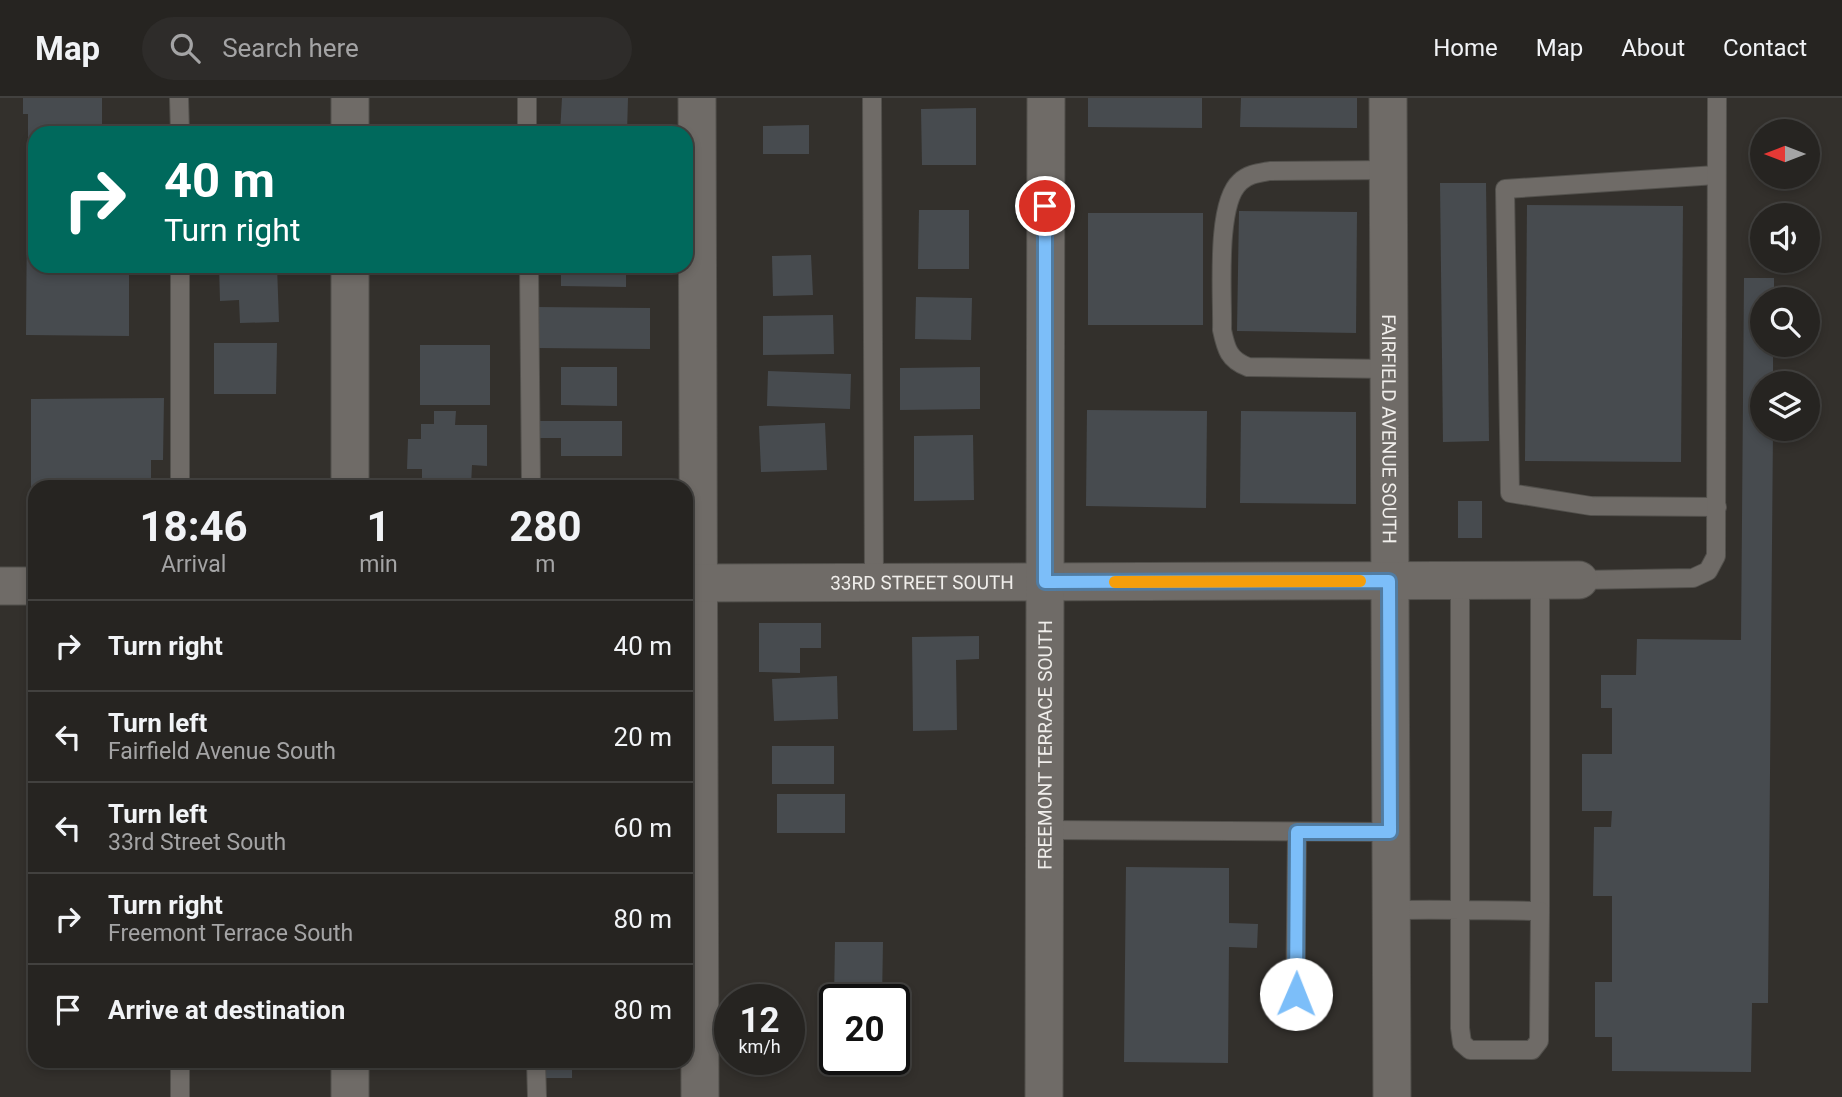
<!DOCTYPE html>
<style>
body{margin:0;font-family:Roboto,sans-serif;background:#2e2c2a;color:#f1f3f6;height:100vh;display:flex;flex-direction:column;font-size:26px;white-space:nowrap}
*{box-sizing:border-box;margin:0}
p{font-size:23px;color:#a4a4a5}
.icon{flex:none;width:38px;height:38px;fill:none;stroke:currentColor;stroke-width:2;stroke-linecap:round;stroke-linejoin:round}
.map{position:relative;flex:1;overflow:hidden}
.side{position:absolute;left:28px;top:382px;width:665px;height:588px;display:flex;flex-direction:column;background:#262421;border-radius:21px;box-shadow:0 4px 10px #0003,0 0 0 2px #42413f}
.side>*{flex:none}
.hud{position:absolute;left:28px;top:28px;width:665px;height:147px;border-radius:21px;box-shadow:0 4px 10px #0003,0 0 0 2px #42413f;background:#00695c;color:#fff;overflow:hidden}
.needle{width:46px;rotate:270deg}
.buttons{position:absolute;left:1750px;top:21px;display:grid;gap:14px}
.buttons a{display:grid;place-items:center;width:70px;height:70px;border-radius:50%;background:#262421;box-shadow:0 4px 10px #0003,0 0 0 2px #42413f;font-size:35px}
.speed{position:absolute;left:714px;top:886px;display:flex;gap:14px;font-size:35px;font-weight:700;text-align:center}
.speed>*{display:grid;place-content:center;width:91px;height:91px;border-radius:50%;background:#262421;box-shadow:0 4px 10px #0003,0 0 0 2px #42413f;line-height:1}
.speed small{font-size:18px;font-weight:400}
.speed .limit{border:4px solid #111;border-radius:10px;background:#fff;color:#111}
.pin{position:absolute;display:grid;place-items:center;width:60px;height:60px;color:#fff;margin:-30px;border:4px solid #fff;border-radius:50%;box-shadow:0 2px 7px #0007}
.me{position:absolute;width:77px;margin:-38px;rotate:1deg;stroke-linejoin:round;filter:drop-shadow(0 0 5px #0008)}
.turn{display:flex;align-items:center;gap:24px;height:147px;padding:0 21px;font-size:32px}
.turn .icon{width:91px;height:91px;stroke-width:2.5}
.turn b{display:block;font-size:49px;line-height:60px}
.eta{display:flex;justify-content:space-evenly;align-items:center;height:119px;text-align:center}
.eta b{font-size:42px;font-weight:700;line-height:49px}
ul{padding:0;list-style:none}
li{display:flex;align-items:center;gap:21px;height:91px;padding:0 21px;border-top:2px solid #42413f}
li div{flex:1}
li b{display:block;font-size:26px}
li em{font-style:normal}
header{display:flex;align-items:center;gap:42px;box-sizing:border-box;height:98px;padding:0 35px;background:#262421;border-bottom:2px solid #42413f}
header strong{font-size:33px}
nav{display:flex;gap:38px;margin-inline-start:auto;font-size:24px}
.search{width:490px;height:63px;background:#2e2c2a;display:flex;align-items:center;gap:18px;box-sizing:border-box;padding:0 24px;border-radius:38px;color:#a4a4a5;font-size:26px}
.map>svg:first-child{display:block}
.building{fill:#474b4f}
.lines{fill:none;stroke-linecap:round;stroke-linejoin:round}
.service-casing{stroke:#52504c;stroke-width:20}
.minor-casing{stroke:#52504c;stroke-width:39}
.service{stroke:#6f6b67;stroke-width:18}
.minor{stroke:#6f6b67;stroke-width:37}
.route-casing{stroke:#517ca2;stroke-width:18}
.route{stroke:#7cbef9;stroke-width:12}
.slow{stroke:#f59e0b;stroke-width:12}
.labels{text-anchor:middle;stroke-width:5;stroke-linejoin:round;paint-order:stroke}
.street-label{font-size:19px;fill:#f0eeeb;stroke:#292622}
</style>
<header>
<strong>Map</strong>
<div class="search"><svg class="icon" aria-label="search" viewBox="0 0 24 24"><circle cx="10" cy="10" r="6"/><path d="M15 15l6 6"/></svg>Search here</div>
<nav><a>Home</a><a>Map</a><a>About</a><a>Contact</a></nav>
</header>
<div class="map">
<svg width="1842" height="999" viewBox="0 0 1842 999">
<rect width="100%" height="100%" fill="#33302c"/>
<g class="building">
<path d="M23,0H102V35H35V98H28V16H23Z"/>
<path d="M562,0H628L627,35H560Z"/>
<path d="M1088,0H1202V30L1088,29Z"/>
<path d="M1241,0H1357V30L1240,29Z"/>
<path d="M976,10V67H922L921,11Z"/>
<path d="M809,27V56H763V28Z"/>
<path d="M1440,85H1486L1489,343L1443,344Z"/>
<path d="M1527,107L1683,108L1681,364L1525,363Z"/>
<path d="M27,112H35V168H129V238L26,237Z"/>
<path d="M919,112H969V171H918Z"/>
<path d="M1239,113L1357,114L1356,235L1237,233Z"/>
<rect x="1088" y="115" width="115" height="112"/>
<path d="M811,157L813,197L773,198L772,158Z"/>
<path d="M219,168H277L279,224L240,225L239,202L220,203Z"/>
<path d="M561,168H626V189L561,188Z"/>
<path d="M1744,180H1774V201H1762V247H1773V285H1762V331H1773L1768,905H1752L1751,974L1612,973V939H1595V884H1612V798H1593L1594,729H1611L1612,713H1582V656H1612V610H1601V577H1636L1637,541L1741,542Z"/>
<path d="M916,199L972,200L971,242L915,241Z"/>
<path d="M537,209L650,210V251L537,250Z"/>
<path d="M833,217L834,256L763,257V218Z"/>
<path d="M214,245H277L276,296H214Z"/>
<rect x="420" y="247" width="70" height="60"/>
<path d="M561,269H617V308L561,307Z"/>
<path d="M980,269V311L900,312V270Z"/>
<path d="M768,273L851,276L850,311L767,308Z"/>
<path d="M164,300L163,362H151V388L31,389V301Z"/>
<path d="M1087,312L1207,313L1206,410L1086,408Z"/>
<path d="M434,313H456L455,327H487V368L472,367L471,388H422V371H407L408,341H421V326H434Z"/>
<path d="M1241,313L1356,314V406L1240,405Z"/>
<path d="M540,323H622V358H561V340H540Z"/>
<path d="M825,325L827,372L761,374L759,328Z"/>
<path d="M973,337L974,402L914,403V338Z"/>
<path d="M581,382H630L629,388H581Z"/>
<rect x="1458" y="403" width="24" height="37"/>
<path d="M759,525H821V550H800V575L759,574Z"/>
<path d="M979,538V561L956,562L957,632L913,633L912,539Z"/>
<path d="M837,578L838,621L774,623L772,581Z"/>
<rect x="772" y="648" width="62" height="38"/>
<rect x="777" y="696" width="68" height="39"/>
<path d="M1126,769L1229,770V825L1258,826L1257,850L1229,849L1228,965L1124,964Z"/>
<path d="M835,844H883L882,901H834Z"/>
<rect x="195" y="962" width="73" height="3"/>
<rect x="542" y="962" width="30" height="18"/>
</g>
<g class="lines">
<g class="service-casing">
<g id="service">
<path d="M179,0L180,35"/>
<path d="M527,0V35"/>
<path d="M872,0L874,485"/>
<path d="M1388,72L1270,73C1259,75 1248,76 1240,84C1215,106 1223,199 1222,232C1226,251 1229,262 1248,269L1388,271"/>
<path d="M1716,77L1505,91L1510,395L1591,408L1717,409"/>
<path d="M180,168V388"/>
<path d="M529,168L531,388"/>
<path d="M1540,482V813"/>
<path d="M1579,482L1693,480L1708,473L1716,458L1717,0"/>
<path d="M1044,732L1390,734"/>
<path d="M1391,812C1440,811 1490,812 1540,813L1539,943L1532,952H1470L1462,945L1460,930V482"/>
<path d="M1295,923L1297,734"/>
<path d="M536,962L537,999"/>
<path d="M180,999V962"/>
</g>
</g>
<g class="minor-casing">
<g id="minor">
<path d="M350,0V35"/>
<path d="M697,0L700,999"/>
<path id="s1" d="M1388,0L1392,999"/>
<path d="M350,168V388"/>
<path id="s2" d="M686,485L1579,482"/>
<path d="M0,488H35"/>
<path d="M350,962V999"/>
<path id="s3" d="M1044,999L1046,0"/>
</g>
</g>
<use href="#service" class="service"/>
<use href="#minor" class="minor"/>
</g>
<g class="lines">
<g class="route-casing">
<path id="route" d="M1045,108V484L1389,483L1390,734H1297L1296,896"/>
</g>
<use href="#route" class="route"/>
<path class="slow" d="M1115,484L1360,483"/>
</g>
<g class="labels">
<g class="street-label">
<text dy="7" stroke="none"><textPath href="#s1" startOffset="331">FAIRFIELD AVENUE SOUTH</textPath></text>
<text dy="7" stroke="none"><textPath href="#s2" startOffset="236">33RD STREET SOUTH</textPath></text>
<text dy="7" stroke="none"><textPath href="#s3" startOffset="352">FREEMONT TERRACE SOUTH</textPath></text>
</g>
</g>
</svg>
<div class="buttons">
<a><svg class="needle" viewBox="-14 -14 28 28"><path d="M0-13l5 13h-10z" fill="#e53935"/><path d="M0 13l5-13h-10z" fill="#a4a4a5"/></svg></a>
<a><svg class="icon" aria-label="sound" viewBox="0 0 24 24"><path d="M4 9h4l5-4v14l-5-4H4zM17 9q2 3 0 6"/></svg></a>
<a><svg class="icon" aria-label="search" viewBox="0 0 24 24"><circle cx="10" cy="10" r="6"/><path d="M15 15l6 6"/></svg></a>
<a><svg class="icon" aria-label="layers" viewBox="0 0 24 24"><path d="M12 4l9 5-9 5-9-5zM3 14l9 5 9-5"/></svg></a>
</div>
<div class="speed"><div>12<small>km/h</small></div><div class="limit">20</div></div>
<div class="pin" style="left:1045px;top:108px;background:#d93025"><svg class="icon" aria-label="arrive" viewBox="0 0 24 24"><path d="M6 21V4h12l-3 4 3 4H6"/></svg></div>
<svg class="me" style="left:1296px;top:896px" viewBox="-20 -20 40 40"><circle r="19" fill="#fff"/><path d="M0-13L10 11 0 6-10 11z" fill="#7cbef9"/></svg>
<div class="hud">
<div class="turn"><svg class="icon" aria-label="right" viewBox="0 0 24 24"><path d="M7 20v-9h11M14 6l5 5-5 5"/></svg><div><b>40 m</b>Turn right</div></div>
</div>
<section class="side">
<div class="eta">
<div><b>18:46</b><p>Arrival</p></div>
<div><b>1</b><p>min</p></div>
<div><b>280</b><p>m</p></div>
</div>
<ul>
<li><svg class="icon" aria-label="right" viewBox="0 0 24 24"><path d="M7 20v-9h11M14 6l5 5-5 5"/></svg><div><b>Turn right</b></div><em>40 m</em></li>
<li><svg class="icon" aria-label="left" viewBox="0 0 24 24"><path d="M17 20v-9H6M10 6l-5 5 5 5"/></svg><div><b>Turn left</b><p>Fairfield Avenue South</p></div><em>20 m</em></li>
<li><svg class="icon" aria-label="left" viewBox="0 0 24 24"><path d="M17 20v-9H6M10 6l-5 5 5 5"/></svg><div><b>Turn left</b><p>33rd Street South</p></div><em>60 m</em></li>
<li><svg class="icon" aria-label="right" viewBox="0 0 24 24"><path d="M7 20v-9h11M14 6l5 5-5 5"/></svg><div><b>Turn right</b><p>Freemont Terrace South</p></div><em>80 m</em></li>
<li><svg class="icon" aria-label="arrive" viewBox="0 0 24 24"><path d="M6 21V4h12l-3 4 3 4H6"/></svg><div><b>Arrive at destination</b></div><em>80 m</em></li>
</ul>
</section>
</div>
